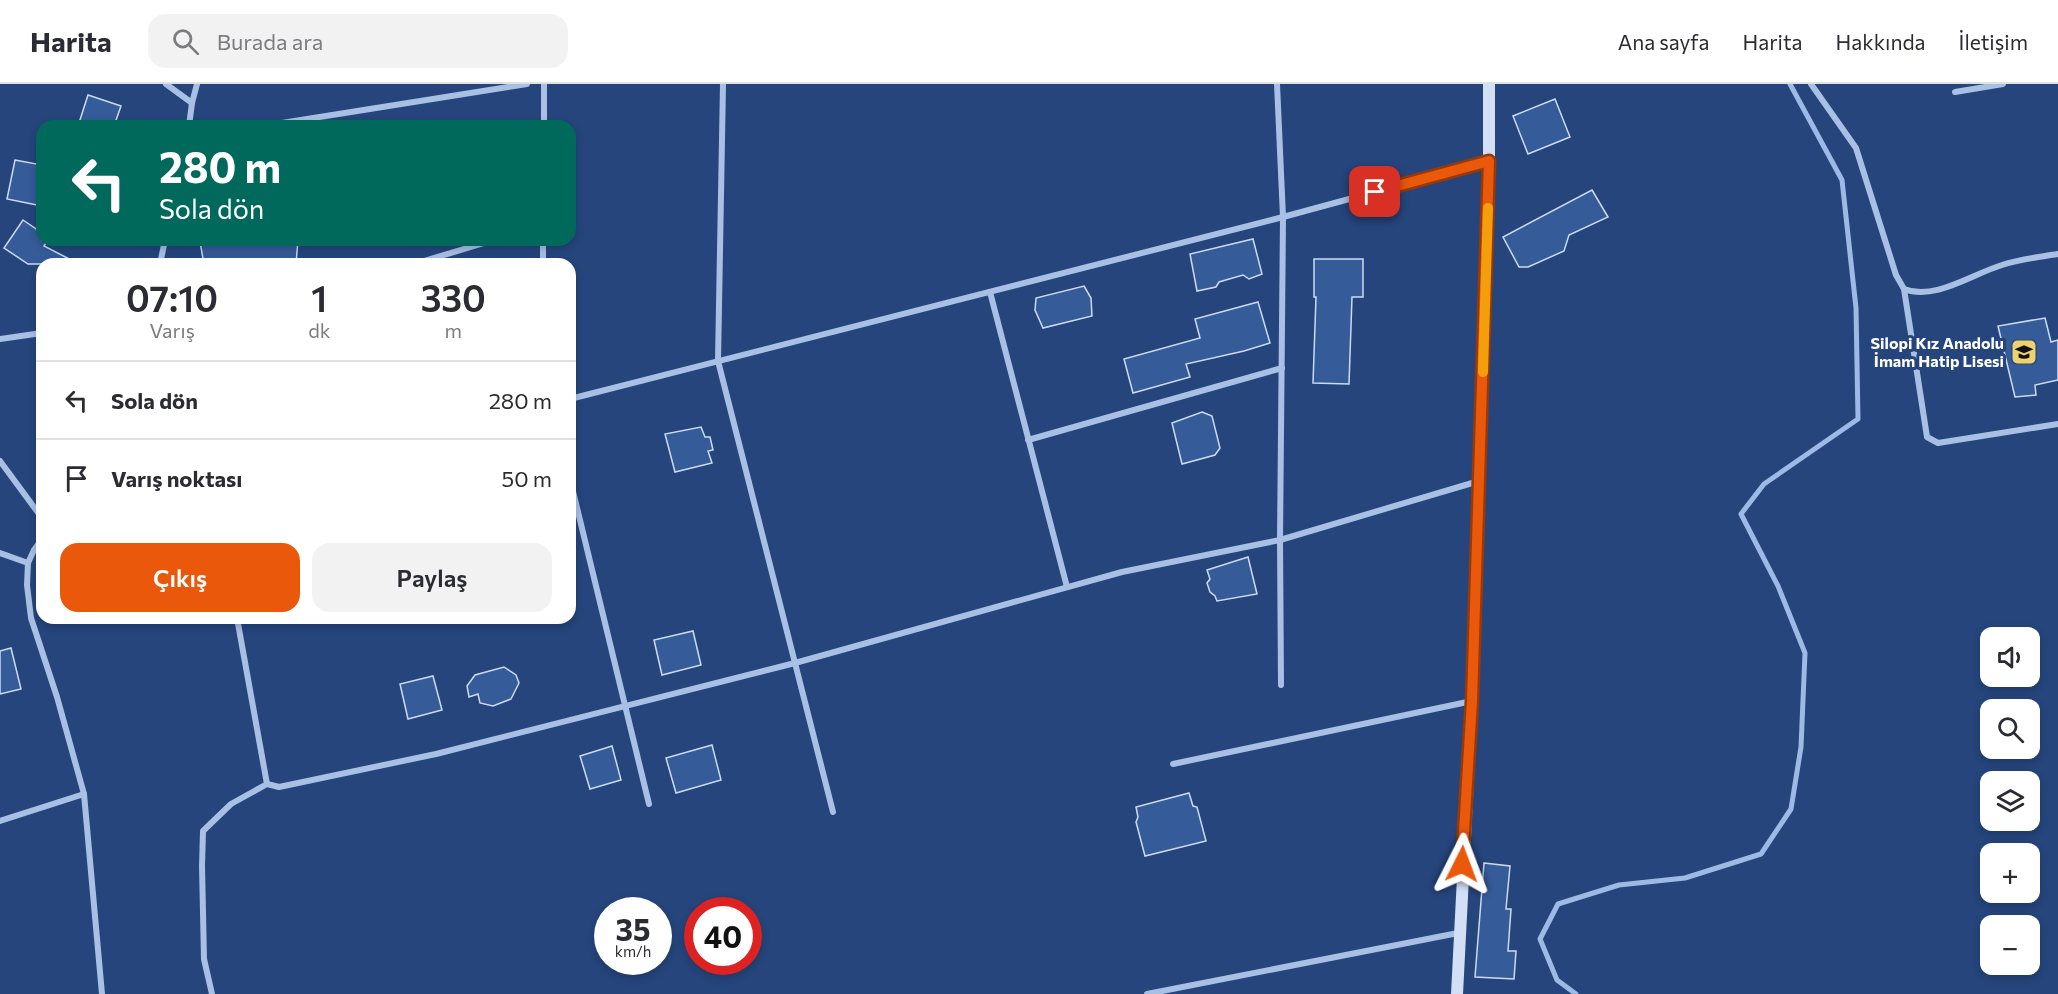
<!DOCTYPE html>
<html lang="tr">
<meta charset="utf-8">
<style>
body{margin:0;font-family:Commissioner,sans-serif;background:#f2f2f3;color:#2b2b33;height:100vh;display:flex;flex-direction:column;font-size:22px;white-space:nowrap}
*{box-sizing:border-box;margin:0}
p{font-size:20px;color:#7c7c81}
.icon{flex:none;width:33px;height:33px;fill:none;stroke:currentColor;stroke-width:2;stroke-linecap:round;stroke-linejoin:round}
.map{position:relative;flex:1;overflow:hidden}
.side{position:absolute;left:36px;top:174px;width:540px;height:366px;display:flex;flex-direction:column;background:#fff;border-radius:18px;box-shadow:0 3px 9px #0003}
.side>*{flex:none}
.top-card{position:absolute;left:36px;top:36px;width:540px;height:126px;border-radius:18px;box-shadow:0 3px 9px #0003;background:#00695c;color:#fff;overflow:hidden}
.controls{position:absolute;left:1980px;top:543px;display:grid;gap:12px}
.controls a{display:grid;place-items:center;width:60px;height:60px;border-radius:12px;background:#fff;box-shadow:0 3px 9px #0003;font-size:30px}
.speed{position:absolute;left:594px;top:813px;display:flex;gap:12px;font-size:30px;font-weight:700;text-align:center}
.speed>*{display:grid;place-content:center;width:78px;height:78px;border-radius:50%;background:#fff;box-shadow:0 3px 9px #0003;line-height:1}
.speed small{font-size:15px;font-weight:400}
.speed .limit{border:9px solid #d22;background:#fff;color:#111}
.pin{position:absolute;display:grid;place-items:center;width:51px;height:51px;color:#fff;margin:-26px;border-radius:12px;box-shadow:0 3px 9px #0006}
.me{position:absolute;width:66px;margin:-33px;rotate:3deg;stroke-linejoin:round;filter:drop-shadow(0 0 4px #0008)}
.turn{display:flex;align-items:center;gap:21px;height:126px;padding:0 24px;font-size:27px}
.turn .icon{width:78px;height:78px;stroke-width:2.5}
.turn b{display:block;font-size:42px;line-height:51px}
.eta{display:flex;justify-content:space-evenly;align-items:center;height:102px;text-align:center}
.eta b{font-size:36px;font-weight:600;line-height:42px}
.button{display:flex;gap:12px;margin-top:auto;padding:12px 24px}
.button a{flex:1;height:69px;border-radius:18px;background:#ea580c;color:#fff;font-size:24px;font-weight:600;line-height:69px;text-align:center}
.button a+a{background:#f2f2f3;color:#2b2b33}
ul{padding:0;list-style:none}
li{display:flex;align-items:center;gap:18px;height:78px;padding:0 24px;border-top:2px solid #e1e1e2}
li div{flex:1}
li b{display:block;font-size:22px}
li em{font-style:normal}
header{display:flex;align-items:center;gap:36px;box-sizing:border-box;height:84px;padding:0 30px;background:#fff;border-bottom:2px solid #e1e1e2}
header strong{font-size:28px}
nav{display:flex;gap:33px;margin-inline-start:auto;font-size:21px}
.search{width:420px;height:54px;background:#f2f2f3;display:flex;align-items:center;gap:15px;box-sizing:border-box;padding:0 21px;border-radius:18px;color:#7c7c81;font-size:22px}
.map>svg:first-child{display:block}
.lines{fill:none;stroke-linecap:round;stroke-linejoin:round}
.stream{stroke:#9dbae5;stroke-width:5}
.building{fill:#355b99;stroke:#ccdbf4;stroke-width:1.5}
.street{stroke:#a9c0e5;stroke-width:6}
.secondary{stroke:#d2dff5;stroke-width:12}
.route-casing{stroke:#983908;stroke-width:15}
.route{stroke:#ea580c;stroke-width:10}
.slow{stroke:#f59e0b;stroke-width:10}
.labels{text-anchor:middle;stroke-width:6;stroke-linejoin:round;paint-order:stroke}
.poi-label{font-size:16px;font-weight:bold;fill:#fff;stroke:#25457c;text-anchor:end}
</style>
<header>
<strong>Harita</strong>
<div class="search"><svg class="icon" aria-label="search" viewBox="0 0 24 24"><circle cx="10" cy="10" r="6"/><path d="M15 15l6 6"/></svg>Burada ara</div>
<nav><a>Ana sayfa</a><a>Harita</a><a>Hakkında</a><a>İletişim</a></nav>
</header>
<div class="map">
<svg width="2058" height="910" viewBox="0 0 2058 910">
<rect width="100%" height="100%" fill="#25457c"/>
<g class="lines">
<path class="stream" d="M1576,910L1557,896L1540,855L1558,820L1619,801L1685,794L1761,770L1791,725L1801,663L1805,569L1778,502L1741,430L1764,400L1858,335L1856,224L1842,96L1790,0"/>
</g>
<g class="building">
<path d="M88,11L121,22L114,42H78Z"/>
<path d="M1555,15L1570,53L1528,70L1513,32Z"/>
<path d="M15,76L42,81V122L7,115Z"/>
<path d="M1592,106L1608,133L1569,151L1564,167L1528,183H1519L1503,153Z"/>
<path d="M23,136L42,149V156H48L44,162L79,180H28L4,164Z"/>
<path d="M1253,155L1262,190L1249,195L1243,191L1219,198L1216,203L1197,207L1190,170Z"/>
<path d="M212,156H298L296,180H204L200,158Z"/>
<path d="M1314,175H1363V213H1352L1349,300L1313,299L1316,213H1314Z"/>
<path d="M1084,202L1091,214L1092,232L1043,244L1035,226L1036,214Z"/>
<path d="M1258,218L1270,259L1244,267L1186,280L1190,293L1133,309L1124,275L1200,254L1195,235Z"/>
<path d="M2045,234L2051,258L2058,256V296L2035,301L2036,311L2015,313L1998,242Z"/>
<path d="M1202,328L1212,332L1220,364L1215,371L1182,380L1172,339Z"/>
<path d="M701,343L705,353H710L713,366L708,367L712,379L675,388L665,350Z"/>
<path d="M1248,473L1257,510L1217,517L1215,512L1210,508L1207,499L1210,495L1207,486Z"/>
<path d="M693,547L701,581L662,591L654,556Z"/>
<path d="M11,564L21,605L0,610V567Z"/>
<path d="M504,583L516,591L519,599L511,615L493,622L480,619L478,610L469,613L467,602L475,591Z"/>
<path d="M433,592L442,626L408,635L400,600Z"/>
<path d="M712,661L721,696L676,709L666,674Z"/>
<path d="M612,662L621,696L590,705L580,672Z"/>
<path d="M1189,709L1193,722L1197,723L1206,757L1145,772L1136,738L1138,733L1136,723Z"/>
<path d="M1484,779L1510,782L1506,825H1511L1508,867H1516L1514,895L1475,893Z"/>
</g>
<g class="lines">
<g class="street">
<path d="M166,0L192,19"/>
<path d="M544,0V42"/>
<path d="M723,0L718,277L833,728"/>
<path d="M1277,0L1283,133L1280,456L1281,601"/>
<path d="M1811,0L1856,64L1896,191L1904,205C1935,217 1972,190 2002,181C2020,175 2040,173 2058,170"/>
<path d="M1955,8L2003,0"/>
<path d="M189,42L192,19L197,0"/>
<path d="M263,42L527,0"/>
<path d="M160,180L165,156"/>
<path d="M414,180L494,156"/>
<path d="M543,180V156"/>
<path d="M1904,205L1927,353L1938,359L2058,340"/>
<path d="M990,208L1067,503"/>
<path d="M0,255L42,249"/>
<path d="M570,315L1283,133L1489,77"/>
<path d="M1028,356L1282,284"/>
<path d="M0,377L42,434"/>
<path d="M570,395L649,720"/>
<path d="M42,455L34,466L28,479L27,501L31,534L57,613L84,710L102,910"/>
<path d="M0,469L28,479"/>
<path d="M237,534L267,700"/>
<path d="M1173,680L1472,617"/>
<path d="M0,737L84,710"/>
<path d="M212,910L204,875L202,782L203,747L231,720L267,700L279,703L436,670L795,579L1122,488L1280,456L1479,397"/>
<path d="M1147,910L1458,849"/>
</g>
<path class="secondary" d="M1457,910L1472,617L1489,77V0"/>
</g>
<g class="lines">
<g class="route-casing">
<path id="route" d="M1375,108L1489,77L1472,617L1462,780"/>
</g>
<use href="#route" class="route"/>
<path class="slow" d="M1483,288L1488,124"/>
</g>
<defs>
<g id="school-square" transform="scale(1.35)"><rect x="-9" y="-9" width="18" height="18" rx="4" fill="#eed26e" stroke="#25457c"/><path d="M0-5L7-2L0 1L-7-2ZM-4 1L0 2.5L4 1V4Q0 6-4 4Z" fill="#111"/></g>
</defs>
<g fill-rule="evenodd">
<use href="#school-square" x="2024" y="268"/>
</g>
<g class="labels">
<g class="poi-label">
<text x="2004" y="265">Silopi Kız Anadolu<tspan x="2004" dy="18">İmam Hatip Lisesi</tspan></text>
</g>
</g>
</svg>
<div class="controls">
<a><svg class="icon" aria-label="sound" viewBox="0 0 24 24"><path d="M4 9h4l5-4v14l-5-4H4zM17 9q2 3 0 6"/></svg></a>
<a><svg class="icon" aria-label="search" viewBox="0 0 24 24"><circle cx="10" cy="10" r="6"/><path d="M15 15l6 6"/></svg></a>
<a><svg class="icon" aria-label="layers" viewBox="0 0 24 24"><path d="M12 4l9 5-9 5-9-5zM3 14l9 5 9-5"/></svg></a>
<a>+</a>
<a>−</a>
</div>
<div class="speed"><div>35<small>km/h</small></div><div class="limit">40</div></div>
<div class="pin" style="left:1375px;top:108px;background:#d93025"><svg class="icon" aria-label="arrive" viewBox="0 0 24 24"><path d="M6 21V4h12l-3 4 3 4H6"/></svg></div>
<svg class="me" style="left:1462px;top:780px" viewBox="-20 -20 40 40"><path d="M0-17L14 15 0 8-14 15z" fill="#ea580c" stroke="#fff" stroke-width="4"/></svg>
<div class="top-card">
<div class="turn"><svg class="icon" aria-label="left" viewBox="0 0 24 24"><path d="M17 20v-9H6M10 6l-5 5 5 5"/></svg><div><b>280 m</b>Sola dön</div></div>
</div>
<section class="side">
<div class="eta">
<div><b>07:10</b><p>Varış</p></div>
<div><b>1</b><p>dk</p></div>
<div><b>330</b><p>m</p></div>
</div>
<ul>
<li><svg class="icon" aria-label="left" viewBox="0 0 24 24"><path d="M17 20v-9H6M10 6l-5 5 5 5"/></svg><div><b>Sola dön</b></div><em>280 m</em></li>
<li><svg class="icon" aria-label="arrive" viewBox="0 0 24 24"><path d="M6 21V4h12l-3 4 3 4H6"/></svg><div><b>Varış noktası</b></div><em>50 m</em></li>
</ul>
<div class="button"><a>Çıkış</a><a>Paylaş</a></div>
</section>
</div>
